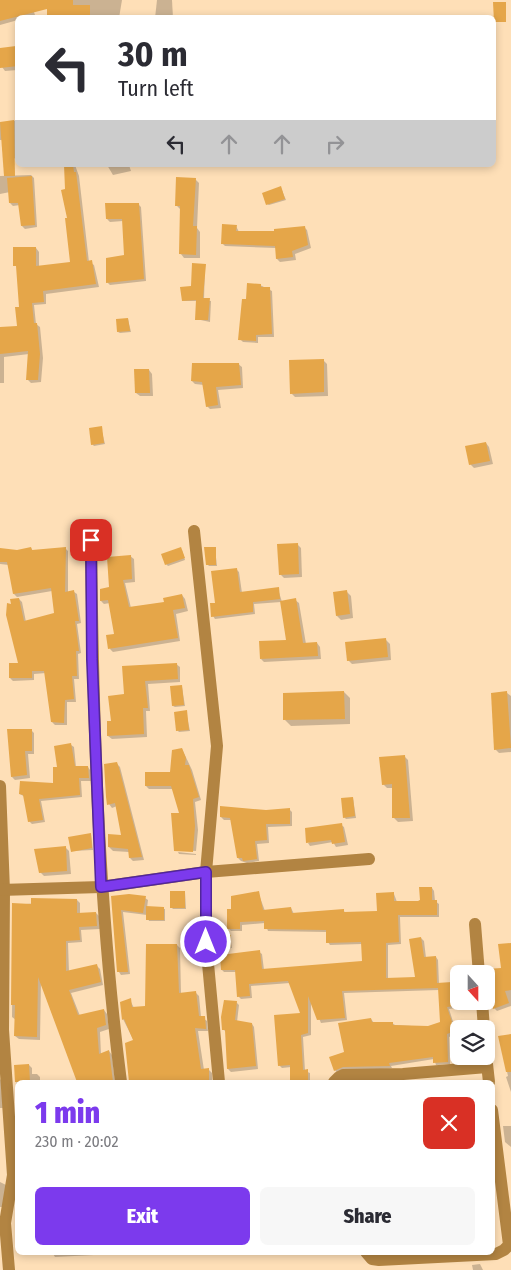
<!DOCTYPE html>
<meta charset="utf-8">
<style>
body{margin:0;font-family:"Fira Sans Condensed",sans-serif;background:#f7f7f7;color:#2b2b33;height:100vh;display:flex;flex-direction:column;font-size:19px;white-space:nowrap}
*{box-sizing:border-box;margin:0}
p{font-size:16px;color:#7c7c81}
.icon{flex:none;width:28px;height:28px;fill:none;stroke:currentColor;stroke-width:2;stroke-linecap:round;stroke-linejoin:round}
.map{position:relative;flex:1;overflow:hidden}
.sheet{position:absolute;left:15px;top:1080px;width:480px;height:175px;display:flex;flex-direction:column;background:#fff;border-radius:8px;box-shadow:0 2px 8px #0003}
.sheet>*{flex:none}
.banner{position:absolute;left:15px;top:15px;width:481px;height:152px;border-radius:8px;box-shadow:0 2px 8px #0003;background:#fff;color:#2b2b33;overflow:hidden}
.needle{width:32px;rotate:159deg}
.buttons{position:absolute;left:450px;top:965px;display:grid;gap:10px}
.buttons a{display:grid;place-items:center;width:45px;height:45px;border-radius:8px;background:#fff;box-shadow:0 2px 8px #0003;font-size:25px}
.pin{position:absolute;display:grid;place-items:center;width:42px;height:42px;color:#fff;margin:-21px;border-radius:10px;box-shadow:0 2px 8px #0006}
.me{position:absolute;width:55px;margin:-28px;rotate:0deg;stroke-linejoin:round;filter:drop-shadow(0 0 4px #0008)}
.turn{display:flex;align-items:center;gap:18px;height:105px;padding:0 20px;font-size:22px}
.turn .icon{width:65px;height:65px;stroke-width:2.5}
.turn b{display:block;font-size:35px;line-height:42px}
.lanes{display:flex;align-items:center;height:48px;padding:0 20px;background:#0003;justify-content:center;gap:25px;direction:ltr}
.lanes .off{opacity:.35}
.round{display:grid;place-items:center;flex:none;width:52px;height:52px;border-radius:8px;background:#f7f7f7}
.head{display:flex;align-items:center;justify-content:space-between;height:85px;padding:0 20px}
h1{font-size:30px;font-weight:800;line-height:38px;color:#7c3aed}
.cta{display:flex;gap:10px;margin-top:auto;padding:10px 20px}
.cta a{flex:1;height:58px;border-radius:8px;background:#7c3aed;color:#fff;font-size:20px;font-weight:800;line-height:58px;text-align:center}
.cta a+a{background:#f7f7f7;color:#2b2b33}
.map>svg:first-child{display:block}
.shadow{fill:#0003}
.building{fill:#e5a649}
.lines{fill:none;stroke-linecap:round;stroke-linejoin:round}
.minor{stroke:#b28442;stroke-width:12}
.route-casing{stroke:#51269a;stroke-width:12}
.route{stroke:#7c3aed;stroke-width:9}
</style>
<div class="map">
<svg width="511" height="1270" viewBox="0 0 511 1270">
<rect width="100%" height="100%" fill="#fedfb7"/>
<g class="shadow">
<path d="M0,0H20L31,3L35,15L18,18V20L0,25Z"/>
<path d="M59,0H122L119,18H49Z"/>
<path d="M157,0H172L173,18H155Z"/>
<path d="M16,47L18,70L5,71L2,67L0,49Z"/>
<path d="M18,120V158L7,159L2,140H0V123Z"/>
<path d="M65,165H75L79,176L89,262L94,265L99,287L46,294V304L34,305L36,324L40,327L43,358L41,382L31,383L27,379L29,354L4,357V383H0V344L23,343L36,248L39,252V267L72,264Z"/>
<path d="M107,165H129L131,171L113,175Z"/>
<path d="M31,175L34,178L37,227L25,229L22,226L20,205L13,206L10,203V192L0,194V176Z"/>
<path d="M195,179L199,183L197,228L200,232V258H184L181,254L180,209L176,205Z"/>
<path d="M281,188L286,200L269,205L267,204Z"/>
<path d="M138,204L141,207L146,281L110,285L107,282L126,256L123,221L110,222L107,219Z"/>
<path d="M236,226L239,232H275L304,227L307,230L311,248L295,254L296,260L280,262L277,259L276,248L225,246L222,243Z"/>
<path d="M205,265L204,300L211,301L210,322L196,319L197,301H183Z"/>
<path d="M260,285L272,291L274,337H258V343L243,342L240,339L247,300Z"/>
<path d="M128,319L131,332L120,333L118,332Z"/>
<path d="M323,360L327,364L328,396L295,397L291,393Z"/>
<path d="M238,364L242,367L243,388L218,390L221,408L210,409L207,406L204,385L195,384L192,381Z"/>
<path d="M149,370L152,374L153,396H140L136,393Z"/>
<path d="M101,428L105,444L94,446L92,444Z"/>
<path d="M486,443L489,447L493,464L474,468L470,464Z"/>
<path d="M297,544L301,548L302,577L284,578L280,574Z"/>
<path d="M31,548L33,551L65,548L68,551V592H74L77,594L81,623L77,624L81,653L78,654L79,679H74L76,702H67V725H55L52,722L46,673L34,674V680L13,681L10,678L19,664L12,605L19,599L22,602L26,622L56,614L52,591L17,597L14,594L9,565L0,564V550L17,551Z"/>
<path d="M215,549L217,566H209L207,564Z"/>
<path d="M182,550L185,560L168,566L166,564Z"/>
<path d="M130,556L134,559L135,582L125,583L131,608L166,603L182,595L185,599L188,611L176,614L180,641L113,652L110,649L115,635L110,603L104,604L101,601V590L110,588Z"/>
<path d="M236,569L239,572L242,593L278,589L282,602L295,600L299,603L306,644L317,643L320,647L321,659L264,662L261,659L288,641L281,602L254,604L255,614L215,619L213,616L216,604Z"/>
<path d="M347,592L351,596L353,618L341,620L337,616Z"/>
<path d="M386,640L390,644L391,660L352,664L348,660Z"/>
<path d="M176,664L180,667V682L148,684L150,711H146L147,737L112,739L108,736L125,696L124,667Z"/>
<path d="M182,687L185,706L175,707L173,706Z"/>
<path d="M344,692L350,698V724L291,726L285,720Z"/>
<path d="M507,693L511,696V752L499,753L495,749Z"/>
<path d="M186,712L190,731L179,732L178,731Z"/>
<path d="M31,730L34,733V754H28L30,778L15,780L12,777Z"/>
<path d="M71,745L74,747L76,767H88L90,770L91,781H81L82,797L41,801L45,822L32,824L29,821L25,797L20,794L55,785L58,768Z"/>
<path d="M182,749L192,770L201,800L195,802L198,830L196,851L176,850L180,814L173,789H149L146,786L171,773Z"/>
<path d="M404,756L408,760L413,821L398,822L394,818L393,788H387L383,784Z"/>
<path d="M116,763L120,767L144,860L133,861L130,858L129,852L113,851L109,847L123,836L117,806L112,808L109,804Z"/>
<path d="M353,798L356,818L346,819L344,817Z"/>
<path d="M289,809L292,812V826L268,827L269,843L257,844L259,861L247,863L241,861L238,858L231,820H224L221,817Z"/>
<path d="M341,825L344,827L348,845L336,847L333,842L310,846L308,843Z"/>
<path d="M91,834L93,850L72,851Z"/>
<path d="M65,847L69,851L71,874L44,876L40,872Z"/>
<path d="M178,852L196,854V855L179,854Z"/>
<path d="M432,888L434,891L435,901L439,904V917H400L401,944L388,945V979L416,978L421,938L424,941L426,958L436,957L438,960L439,984L452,983L454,986L456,1008L449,1009L457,1034L449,1037L450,1064L436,1065L434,1059L391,1066L392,1068L337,1073L335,1070L371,1019L374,1023H392L395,1025L429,1027L441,1023L439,990L344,993L347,1020L321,1023L311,1000V1035L303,1037L305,1071L310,1073V1082H291V1067L282,1068L279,1065L302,1014L290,983L251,986L252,998L241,999L239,997L236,972H224L222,970L259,952L262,954L264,970L363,962L362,944L330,945L328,942L327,932L268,931L265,923L242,925V931H231L228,928L232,910L258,892L265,911L291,908L294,914L344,911L346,914L378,912L394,894L397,902H418Z"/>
<path d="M185,892L186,909H173L171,907Z"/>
<path d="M113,897L145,898L148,900L147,908L165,909V921H149L147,915L123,912L130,974L121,975L119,972Z"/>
<path d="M77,900L80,903V914L96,913L99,916L100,929L81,930L82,942L68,943L69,972L97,966L100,969L103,985L71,993L80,1016L104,1010L107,1014L109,1029L100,1032L101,1055L109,1051L112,1055L115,1082H78L41,981L40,1040L19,1039L15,1036L16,1020L12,1017L13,905Z"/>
<path d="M230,936L232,948L216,946Z"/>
<path d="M177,945L180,948L181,994L196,993L199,996L201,1017L207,1021L208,1031H198L204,1070L208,1069L212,1073V1082H130L126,1044L134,1041L123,1019L122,1003L130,1000L134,1008L146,1007Z"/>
<path d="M511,971V1006L497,1011L494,1008Z"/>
<path d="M236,1002L239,1005L237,1022L252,1024L254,1027L258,1069L231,1072L228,1069L226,1032L224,1030Z"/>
<path d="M511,1035V1092L506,1077L508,1076L499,1037Z"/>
<path d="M29,1065L32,1068V1074H37L40,1077V1082H18V1103L15,1066Z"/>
<path d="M0,1079L1,1080L3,1108H0Z"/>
<path d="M503,1126H511V1147L505,1142Z"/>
<path d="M0,1182L6,1185L3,1207H0Z"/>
<path d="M52,1252H94V1255L55,1257Z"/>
<path d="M95,1252H112L97,1255Z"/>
<path d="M480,1264L483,1270H473L472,1265Z"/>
</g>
<g class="building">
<path d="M0,0H73V5H90V18L47,17V9L0,21Z"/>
<path d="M493,2H506V22H494Z"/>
<path d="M16,46L18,66L0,68V48Z"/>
<path d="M14,120L15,176H4L0,122Z"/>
<path d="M64,165H73L74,172H76L87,261L92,260L96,284L43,291L44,302L32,303L34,323H37L40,354L38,380H26L28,351L0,354V327L17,326L15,307H19L16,266H13V247H36V266L70,262L65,218H67L61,190L65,189Z"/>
<path d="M32,176L35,225L21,226L18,203H9L7,178Z"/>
<path d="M176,177L196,178L193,226H197L196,255L179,254L180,206H175Z"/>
<path d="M281,186L285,199L266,205L262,193Z"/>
<path d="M105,203H139L144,279L106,283V258L124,255L122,219H106Z"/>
<path d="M222,224L237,225L236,231H274V229L305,226L308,245L292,251L293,257L276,259L275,246L221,244Z"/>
<path d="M192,263L206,264L203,298H210L208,320H195L196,300L182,301L180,287L191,286Z"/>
<path d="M247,283L261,284V287H270L272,334L256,335V341L238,340L242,299H246Z"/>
<path d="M128,318L130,331L117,332L116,319Z"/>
<path d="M324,359V392L290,394L289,360Z"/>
<path d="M192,363H239L241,385L216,387L218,405L206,407L202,382L191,381Z"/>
<path d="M134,369H149L150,393H135Z"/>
<path d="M102,426L104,443L91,445L89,428Z"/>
<path d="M486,442L490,461L469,465L465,446Z"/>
<path d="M298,543L299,574L279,575L277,544Z"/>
<path d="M31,547L32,550L66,547L65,592L74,590L79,621H75L79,651H76L77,676H72L74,699L65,700L64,723L51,722L44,671H32V678H9V663H18L6,615L7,603L11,604L10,599L19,598L24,621L54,613L51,588L13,594L7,562H0V548L17,550Z"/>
<path d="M181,547L185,558L165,565L161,554Z"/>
<path d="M204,547H216V565H206Z"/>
<path d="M131,555L132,579L123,580L129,607L164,602L163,598L182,594L185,608L173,610L178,638L108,649L106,635L114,634L108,600L100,601V589L109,587L107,557Z"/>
<path d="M237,568L240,592L279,587L280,599L253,602V612L211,617L210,603H215L211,571Z"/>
<path d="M347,590L350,614L336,616L333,592Z"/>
<path d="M296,598L303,643L317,642L318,656L260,659L259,641L286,640L280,601Z"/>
<path d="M386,638L388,657L347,661L345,642Z"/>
<path d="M177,663L178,679L145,681L148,708H143L144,734L107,736V721H111L108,696L124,694L122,666Z"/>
<path d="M182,685L184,705L172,706L170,686Z"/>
<path d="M344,691L345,719L283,720V693Z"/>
<path d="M507,691L511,748L494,750L491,693Z"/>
<path d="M187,710L189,730L176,731L174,712Z"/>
<path d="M7,729H32V751H25L27,775L11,777Z"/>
<path d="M71,743L75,766H88L89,778H79L80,795L39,799L43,820L28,822L23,795L19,794L20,781L53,783V767H57L54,746Z"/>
<path d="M182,748L186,758L185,765H189L199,797L193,799L195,826L193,852L174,851L171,813H179L171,786H145V772H170L172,750Z"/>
<path d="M405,755L410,818H392V784L382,785L379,757Z"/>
<path d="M117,762L119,768L142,857L129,858L128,849L108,847V834L121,835L115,803L107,805L106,797L104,764Z"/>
<path d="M353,797L355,816L343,818L341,798Z"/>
<path d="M220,806L266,810L290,808V824H266L267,840L255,841L257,859L243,861L242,858H237L230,818L220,817Z"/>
<path d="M342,823L345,842L332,844L331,840L306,843L305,828Z"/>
<path d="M91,833L92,848L71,852L68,837Z"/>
<path d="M66,846L67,871L39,873L34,849Z"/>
<path d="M419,887H432V900H437V915H398L399,942L386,943V978L415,977L409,939L421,937L424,957L436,956L437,983L452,982L454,1006L447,1007L455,1031L447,1034L448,1062L433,1063V1057L389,1063L390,1066L343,1067L334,1071L329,1057L344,1052L338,1023L371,1018L372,1022H393V1025L428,1026L440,1022L438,988L342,991L345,1018L317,1020L308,996V1033L301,1035L303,1070L308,1069V1082H290V1065L278,1066L274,1015L300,1013L288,981L249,984L250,996L237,997L235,970H221L220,955L260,950L262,969L362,961L361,942L326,943V930L264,929V921L240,922V929H227V909H231V896L259,891L263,910L291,907L292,913L344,909V912L377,911L376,893L394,892V901H418L420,900Z"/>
<rect x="170" y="891" width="15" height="17"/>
<path d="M129,894L146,896L143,913L121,910L128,972H117L111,896Z"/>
<path d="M31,898L77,899V913L96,912L97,926L79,927L80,940L66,941V971L97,964L101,982L69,990L78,1015L104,1009L106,1025L97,1028L99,1054L109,1050L113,1082H77L38,977L37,1037L14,1036L15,1005H11L12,903L31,904Z"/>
<path d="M146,906L164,907V920H146Z"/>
<path d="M214,935H231V947H215Z"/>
<path d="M511,943V990L505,991L509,1003L493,1009L488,994L487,969L501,968L498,944Z"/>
<path d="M146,944H177L179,993L196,991L199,1016H205L206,1029L195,1028L201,1069L209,1068V1082H129L125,1043L133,1040L124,1019L122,1020L120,1002L131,998L132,1007L145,1006Z"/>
<path d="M224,1000L237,1001L235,1020L252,1023L256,1066L227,1069L225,1030H222L221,1017Z"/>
<path d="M511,1034V1072H506L498,1036Z"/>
<path d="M29,1064L30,1082H15L14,1065Z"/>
</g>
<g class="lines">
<g class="minor">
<path d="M194,531L217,746L206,872V942L219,1082"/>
<path d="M91,540C93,721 98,903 121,1082"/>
<path d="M0,786L4,891L3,1030L13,1175L5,1223L9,1270"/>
<path d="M0,890L101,887L206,872L369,859"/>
<path d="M475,924L479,974"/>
<path d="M482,1001L484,1029"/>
<path d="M486,1055L489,1082"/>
<path d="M334,1082L339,1077L343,1075L403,1074L487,1067"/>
<path d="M366,1252L372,1259L379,1260L496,1254L504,1250L509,1245L492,1110"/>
</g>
</g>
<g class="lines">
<g class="route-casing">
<path id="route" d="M91,540L92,659L101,887L206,872V942"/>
</g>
<use href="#route" class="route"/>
</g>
</svg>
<div class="buttons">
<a><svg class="needle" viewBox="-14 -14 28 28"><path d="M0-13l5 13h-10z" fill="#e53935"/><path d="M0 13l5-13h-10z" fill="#7c7c81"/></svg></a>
<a><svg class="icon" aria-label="layers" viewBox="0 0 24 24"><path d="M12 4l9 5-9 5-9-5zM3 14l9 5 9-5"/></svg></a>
</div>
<div class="pin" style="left:91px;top:540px;background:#d93025"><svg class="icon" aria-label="arrive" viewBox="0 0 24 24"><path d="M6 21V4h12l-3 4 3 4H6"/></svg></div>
<svg class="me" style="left:206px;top:942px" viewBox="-20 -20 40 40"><circle r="17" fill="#7c3aed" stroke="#fff" stroke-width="3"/><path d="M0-11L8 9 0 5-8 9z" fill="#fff"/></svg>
<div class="banner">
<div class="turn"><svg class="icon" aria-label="left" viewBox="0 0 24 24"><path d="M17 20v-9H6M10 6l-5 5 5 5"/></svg><div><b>30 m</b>Turn left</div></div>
<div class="lanes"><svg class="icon" aria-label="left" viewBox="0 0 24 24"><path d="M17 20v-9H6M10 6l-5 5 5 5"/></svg><svg class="icon off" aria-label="ahead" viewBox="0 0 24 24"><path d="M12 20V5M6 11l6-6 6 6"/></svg><svg class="icon off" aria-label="ahead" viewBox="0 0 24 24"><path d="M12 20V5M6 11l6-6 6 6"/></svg><svg class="icon off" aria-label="right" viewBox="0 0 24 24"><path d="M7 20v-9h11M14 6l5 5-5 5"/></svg></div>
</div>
<section class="sheet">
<div class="head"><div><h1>1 min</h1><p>230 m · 20:02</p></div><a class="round" style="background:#d93025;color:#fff"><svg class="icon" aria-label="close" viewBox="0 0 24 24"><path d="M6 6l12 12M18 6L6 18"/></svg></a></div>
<div class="cta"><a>Exit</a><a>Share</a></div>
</section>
</div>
